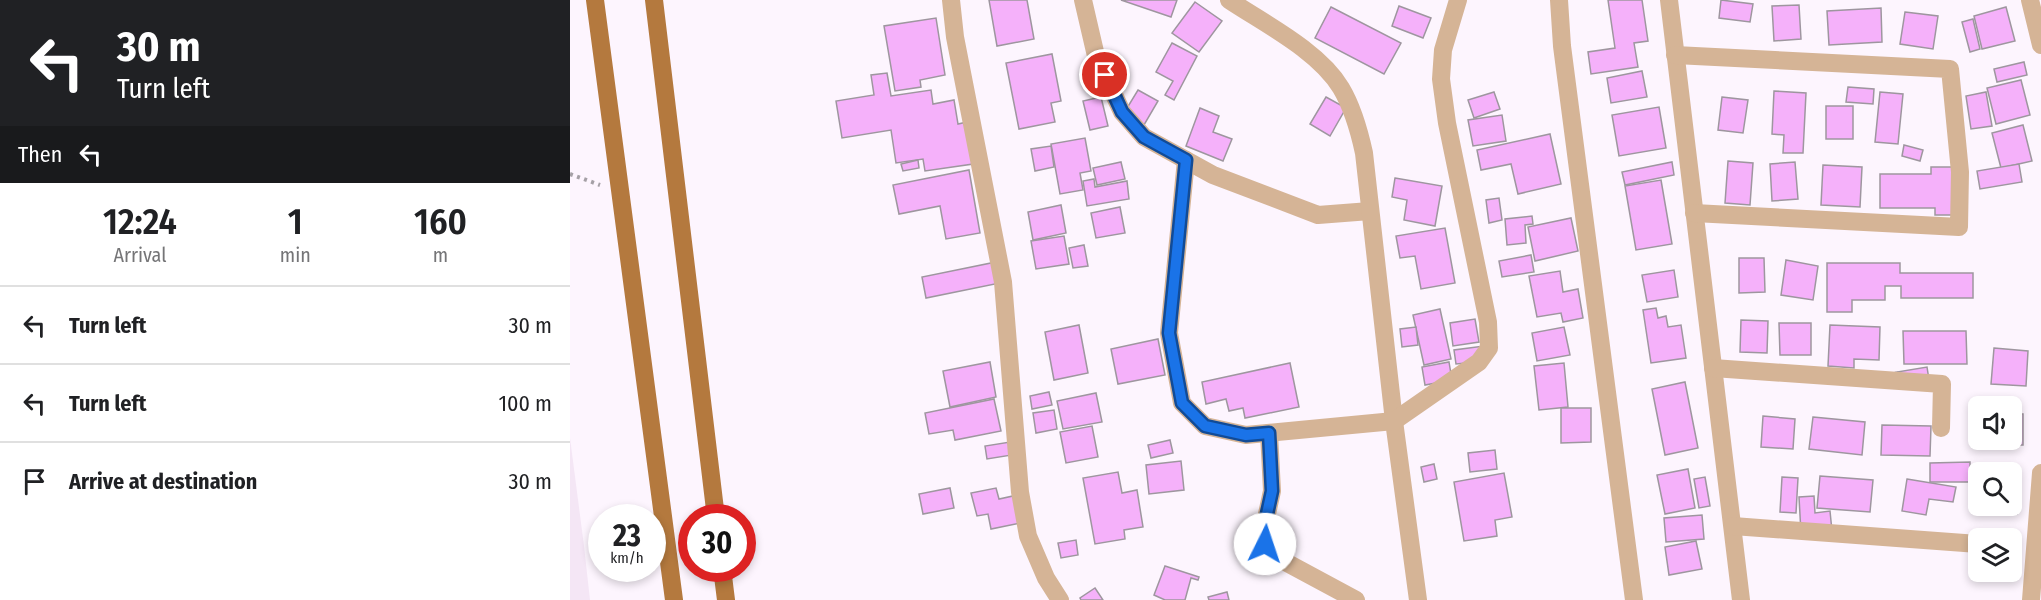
<!DOCTYPE html>
<style>
body{margin:0;font-family:"Fira Sans Condensed",sans-serif;background:#f6f6f6;color:#202124;height:100vh;display:flex;flex-direction:column;font-size:22px;white-space:nowrap}
*{box-sizing:border-box;margin:0}
p{font-size:20px;color:#757577}
.icon{flex:none;width:33px;height:33px;fill:none;stroke:currentColor;stroke-width:2;stroke-linecap:round;stroke-linejoin:round}
.map{position:relative;flex:1;overflow:hidden}
.drawer{display:flex;flex-direction:column;background:#fff;width:570px}
.drawer>*{flex:none}
.guide{background:#202124;color:#fff;overflow:hidden}
.buttons{position:absolute;left:1398px;top:396px;display:grid;gap:12px}
.buttons a{display:grid;place-items:center;width:54px;height:54px;border-radius:9px;background:#fff;box-shadow:0 3px 9px #0003;font-size:30px}
.speed{position:absolute;left:18px;top:504px;display:flex;gap:12px;font-size:30px;font-weight:700;text-align:center}
.speed>*{display:grid;place-content:center;width:78px;height:78px;border-radius:50%;background:#fff;box-shadow:0 3px 9px #0003;line-height:1}
.speed small{font-size:15px;font-weight:400}
.speed .limit{border:9px solid #d22;background:#fff;color:#111}
.pin{position:absolute;display:grid;place-items:center;width:51px;height:51px;color:#fff;margin:-26px;border:3px solid #fff;border-radius:50%;box-shadow:0 2px 6px #0007}
.me{position:absolute;width:66px;margin:-33px;rotate:4deg;stroke-linejoin:round;filter:drop-shadow(0 0 4px #0008)}
.turn{display:flex;align-items:center;gap:21px;height:126px;padding:0 18px;font-size:27px}
.turn .icon{width:78px;height:78px;stroke-width:2.5}
.turn b{display:block;font-size:42px;line-height:51px}
.then{display:flex;align-items:center;height:57px;padding:0 18px;background:#0003;gap:12px;font-size:22px}
.eta{display:flex;justify-content:space-evenly;align-items:center;height:102px;text-align:center}
.eta b{font-size:36px;font-weight:600;line-height:42px}
ul{padding:0;list-style:none}
li{display:flex;align-items:center;gap:18px;height:78px;padding:0 18px;border-top:2px solid #e0e0e0}
li div{flex:1}
li b{display:block;font-size:22px}
li em{font-style:normal}
main{display:flex;flex:1;min-height:0}
.map>svg:first-child{display:block}
.built{fill:#f4e6f5}
.building{fill:#f5b1fa;stroke:#9e969f;stroke-width:1.5}
.lines{fill:none;stroke-linecap:round;stroke-linejoin:round}
.path{stroke:#a5a0a6;stroke-width:4;stroke-dasharray:3 4.5;stroke-linecap:butt}
.minor{stroke:#d5b496;stroke-width:18}
.major{stroke:#b4793e;stroke-width:18}
.route-casing{stroke:#114b97;stroke-width:15}
.route{stroke:#1a73e8;stroke-width:10}
</style>
<main>
<section class="drawer">
<div class="guide">
<div class="turn"><svg class="icon" aria-label="left" viewBox="0 0 24 24"><path d="M17 20v-9H6M10 6l-5 5 5 5"/></svg><div><b>30 m</b>Turn left</div></div>
<div class="then">Then<svg class="icon" aria-label="left" viewBox="0 0 24 24"><path d="M17 20v-9H6M10 6l-5 5 5 5"/></svg></div>
</div>
<div class="eta">
<div><b>12:24</b><p>Arrival</p></div>
<div><b>1</b><p>min</p></div>
<div><b>160</b><p>m</p></div>
</div>
<ul>
<li><svg class="icon" aria-label="left" viewBox="0 0 24 24"><path d="M17 20v-9H6M10 6l-5 5 5 5"/></svg><div><b>Turn left</b></div><em>30 m</em></li>
<li><svg class="icon" aria-label="left" viewBox="0 0 24 24"><path d="M17 20v-9H6M10 6l-5 5 5 5"/></svg><div><b>Turn left</b></div><em>100 m</em></li>
<li><svg class="icon" aria-label="arrive" viewBox="0 0 24 24"><path d="M6 21V4h12l-3 4 3 4H6"/></svg><div><b>Arrive at destination</b></div><em>30 m</em></li>
</ul>
</section>
<div class="map">
<svg width="1471" height="600" viewBox="0 0 1471 600">
<rect width="100%" height="100%" fill="#fdf5fe"/>
<path class="built" d="M0,438L14,546L20,600H0Z"/>
<g class="building">
<path d="M419,0H457L464,39L427,46Z"/>
<path d="M551,0H607L601,17Z"/>
<path d="M1038,0H1072L1078,41L1064,43L1068,67L1021,74L1018,52L1045,48Z"/>
<path d="M1151,0L1183,4L1180,22L1149,18Z"/>
<path d="M625,2L652,21L629,52L602,33Z"/>
<path d="M1229,5L1231,39L1204,41L1202,6Z"/>
<path d="M829,6L861,18L853,38L822,26Z"/>
<path d="M761,7L831,43L814,74L745,38Z"/>
<path d="M1436,7L1445,41L1412,49L1404,16Z"/>
<path d="M1311,8L1312,42L1259,45L1257,11Z"/>
<path d="M1335,12L1368,16L1363,49L1330,44Z"/>
<path d="M366,18L375,75L350,80L351,87L325,91L314,26Z"/>
<path d="M1403,19L1410,49L1400,52L1392,22Z"/>
<path d="M602,43L627,56L604,100L595,95L603,81L586,72Z"/>
<path d="M482,54L491,101L481,103L485,122L449,129L436,63Z"/>
<path d="M1454,62L1457,75L1427,82L1424,69Z"/>
<path d="M1072,71L1077,97L1041,103L1037,78Z"/>
<path d="M317,73L321,96L361,90L363,104L384,100L388,124L397,122L403,164L355,171L353,159L326,163L321,130L272,138L266,101L304,95L301,75Z"/>
<path d="M1451,80L1460,115L1426,124L1417,88Z"/>
<path d="M1278,87L1304,89L1303,104L1276,102Z"/>
<path d="M568,90L588,101L574,125L554,113Z"/>
<path d="M1204,91L1236,93L1233,153H1213L1214,135L1202,134Z"/>
<path d="M924,92L930,109L904,118L898,100Z"/>
<path d="M1310,92L1333,94L1328,144L1305,142Z"/>
<path d="M1416,92L1422,126L1401,129L1396,96Z"/>
<path d="M531,97L538,126L520,130L513,101Z"/>
<path d="M756,97L776,108L760,136L740,124Z"/>
<path d="M1152,97L1178,100L1173,133L1148,130Z"/>
<rect x="1256" y="106" width="27" height="33"/>
<path d="M1089,107L1096,148L1049,156L1042,115Z"/>
<path d="M630,108L649,116L643,132L662,139L653,161L616,146Z"/>
<path d="M932,115L936,141L903,146L898,120Z"/>
<path d="M1453,125L1462,161L1431,168L1422,133Z"/>
<path d="M980,134L991,184L948,194L941,164L911,170L907,150Z"/>
<path d="M515,138L521,171L510,173L513,190L490,194L481,144Z"/>
<path d="M1334,145L1353,150L1350,161L1332,156Z"/>
<path d="M481,146L484,167L465,171L461,149Z"/>
<path d="M348,160L349,168L333,171L331,164Z"/>
<path d="M1158,161L1183,163L1180,205L1155,203Z"/>
<path d="M551,162L555,179L527,185L523,168Z"/>
<path d="M1102,162L1104,175L1055,185L1052,172Z"/>
<path d="M1225,162L1228,199L1202,201L1200,164Z"/>
<path d="M1449,164L1452,182L1410,189L1407,171Z"/>
<path d="M1253,165L1292,167L1290,207L1251,205Z"/>
<path d="M1361,167H1383V215H1365V208H1310V174H1361Z"/>
<path d="M399,170L410,233L376,239L370,206L329,214L323,185Z"/>
<path d="M825,178L872,186L865,226L834,220L837,200L822,197Z"/>
<path d="M524,179L525,187L557,181L559,199L517,206L513,181Z"/>
<path d="M1091,180L1102,244L1066,250L1055,186Z"/>
<path d="M929,198L932,220L919,223L916,200Z"/>
<path d="M491,205L496,233L463,240L458,212Z"/>
<path d="M550,207L555,233L526,238L521,213Z"/>
<path d="M962,216L963,224L955,225L956,243L937,245L935,219Z"/>
<path d="M1001,218L1008,251L965,261L958,227Z"/>
<path d="M875,228L885,283L851,289L845,256L830,258L826,236Z"/>
<path d="M494,236L499,264L466,269L461,241Z"/>
<path d="M514,245L518,266L503,268L499,248Z"/>
<path d="M961,255L964,272L932,277L929,261Z"/>
<path d="M1169,258H1194L1195,292L1169,293Z"/>
<path d="M1216,260L1248,266L1243,300L1211,295Z"/>
<path d="M426,262L430,283L356,298L352,277Z"/>
<path d="M1257,263H1330V273H1403V298H1331V286H1315V300H1282V312H1257Z"/>
<path d="M1104,270L1108,297L1077,302L1072,275Z"/>
<path d="M990,271L993,292L1008,289L1013,318L993,322L991,313L967,317L959,276Z"/>
<path d="M1086,308L1088,318L1096,316L1098,327L1111,325L1116,358L1081,363L1073,310Z"/>
<path d="M870,309L881,359L854,365L843,315Z"/>
<path d="M905,319L909,342L883,346L880,323Z"/>
<path d="M1171,320L1198,321L1197,353L1170,352Z"/>
<path d="M1209,323H1241V355H1210Z"/>
<path d="M509,325L518,373L484,380L475,332Z"/>
<path d="M1260,325L1310,327L1309,360L1284,359V368L1258,366Z"/>
<path d="M846,327L848,345L832,347L830,329Z"/>
<path d="M994,327L1000,355L967,361L962,333Z"/>
<path d="M1333,331H1396L1397,364H1334Z"/>
<path d="M588,339L595,375L548,384L541,349Z"/>
<path d="M914,346L916,361L886,364L884,350Z"/>
<path d="M1424,348L1458,351L1456,386L1421,384Z"/>
<path d="M420,362L426,397L380,407L373,371Z"/>
<path d="M879,362L882,380L855,385L852,367Z"/>
<path d="M720,363L729,407L675,418L673,408L659,411L656,399L636,404L632,382Z"/>
<path d="M994,363L998,407L969,410L964,366Z"/>
<path d="M1357,367L1360,386L1327,372Z"/>
<path d="M1115,382L1128,448L1095,455L1082,389Z"/>
<path d="M479,392L482,405L462,409L460,396Z"/>
<path d="M526,393L532,422L493,429L487,401Z"/>
<path d="M424,399L431,431L385,440L383,430L359,434L355,413Z"/>
<path d="M991,408H1021V442L991,443Z"/>
<path d="M484,410L487,429L466,433L463,413Z"/>
<path d="M1442,414H1453V445H1420V440H1442Z"/>
<path d="M1193,416L1225,419L1223,449L1191,447Z"/>
<path d="M1243,417L1295,422L1292,455L1239,449Z"/>
<path d="M1312,425L1361,426L1360,456L1311,455Z"/>
<path d="M522,426L528,457L496,463L490,432Z"/>
<path d="M600,440L603,453L581,458L578,445Z"/>
<path d="M440,442L442,455L417,459L415,446Z"/>
<path d="M925,450L927,469L900,472L898,453Z"/>
<path d="M611,461L614,490L579,494L576,465Z"/>
<path d="M1400,462V482H1360V463Z"/>
<path d="M864,464L867,479L854,482L851,467Z"/>
<path d="M1118,469L1125,508L1095,514L1087,475Z"/>
<path d="M548,472L552,493L567,490L573,527L554,530L555,539L525,544L513,478Z"/>
<path d="M934,473L942,517L925,520L927,536L894,541L884,482Z"/>
<path d="M1250,476L1303,480L1300,512L1247,508Z"/>
<path d="M1135,477L1140,506L1129,508L1124,479Z"/>
<path d="M1212,477L1228,478L1226,513L1210,512Z"/>
<path d="M1337,479L1386,487L1383,502L1359,499L1356,515L1332,511Z"/>
<path d="M1442,480H1450L1447,514L1414,511V506H1442Z"/>
<path d="M380,488L384,508L353,514L349,494Z"/>
<path d="M426,488L429,499L443,496L450,523L421,529L418,514L407,516L401,493Z"/>
<path d="M1244,496L1245,513L1260,511L1262,531L1231,533L1229,497Z"/>
<path d="M1132,515L1134,539L1096,542L1094,518Z"/>
<path d="M506,540L508,555L491,558L488,543Z"/>
<path d="M1126,541L1132,569L1099,575L1095,547Z"/>
<path d="M595,566L629,577L628,580L621,578L615,600H595L584,595Z"/>
<path d="M525,588L533,600H511L510,598Z"/>
<path d="M657,592L659,600H639L638,597Z"/>
</g>
<g class="lines">
<path class="path" d="M0,174L30,185"/>
<g class="minor">
<path d="M381,0L385,37L433,282L450,492L458,536L476,578L490,600"/>
<path d="M513,0L526,56L552,112L574,137L643,175L748,215L800,211"/>
<path d="M659,0C695,24 749,51 771,88C783,108 789,130 794,153L824,421L848,600"/>
<path d="M989,0L992,46L1064,600"/>
<path d="M1099,0L1171,600"/>
<path d="M1460,0L1471,45"/>
<path d="M1105,55L1380,69L1390,172L1389,227L1124,213"/>
<path d="M616,160L599,333L612,403L635,426L676,435L824,421L909,362L919,348L918,322L877,123L871,79L873,50L888,0"/>
<path d="M1143,368L1372,384L1371,428"/>
<path d="M699,433L702,491L695,523V544L708,558L786,600"/>
<path d="M1163,526L1408,544"/>
<path d="M1461,600L1471,473"/>
</g>
<g class="major">
<path d="M25,0L104,600"/>
<path d="M84,0L146,518"/>
<path d="M152,568L156,600"/>
</g>
</g>
<g class="lines">
<g class="route-casing">
<path id="route" d="M535,75L552,112L574,137L616,160L599,333L612,403L635,426L676,435L699,433L702,491L695,523V544"/>
</g>
<use href="#route" class="route"/>
</g>
</svg>
<div class="buttons">
<a><svg class="icon" aria-label="sound" viewBox="0 0 24 24"><path d="M4 9h4l5-4v14l-5-4H4zM17 9q2 3 0 6"/></svg></a>
<a><svg class="icon" aria-label="search" viewBox="0 0 24 24"><circle cx="10" cy="10" r="6"/><path d="M15 15l6 6"/></svg></a>
<a><svg class="icon" aria-label="layers" viewBox="0 0 24 24"><path d="M12 4l9 5-9 5-9-5zM3 14l9 5 9-5"/></svg></a>
</div>
<div class="speed"><div>23<small>km/h</small></div><div class="limit">30</div></div>
<div class="pin" style="left:535px;top:75px;background:#d93025"><svg class="icon" aria-label="arrive" viewBox="0 0 24 24"><path d="M6 21V4h12l-3 4 3 4H6"/></svg></div>
<svg class="me" style="left:695px;top:544px" viewBox="-20 -20 40 40"><circle r="19" fill="#fff"/><path d="M0-13L10 11 0 6-10 11z" fill="#1a73e8"/></svg>
</div>
</main>
